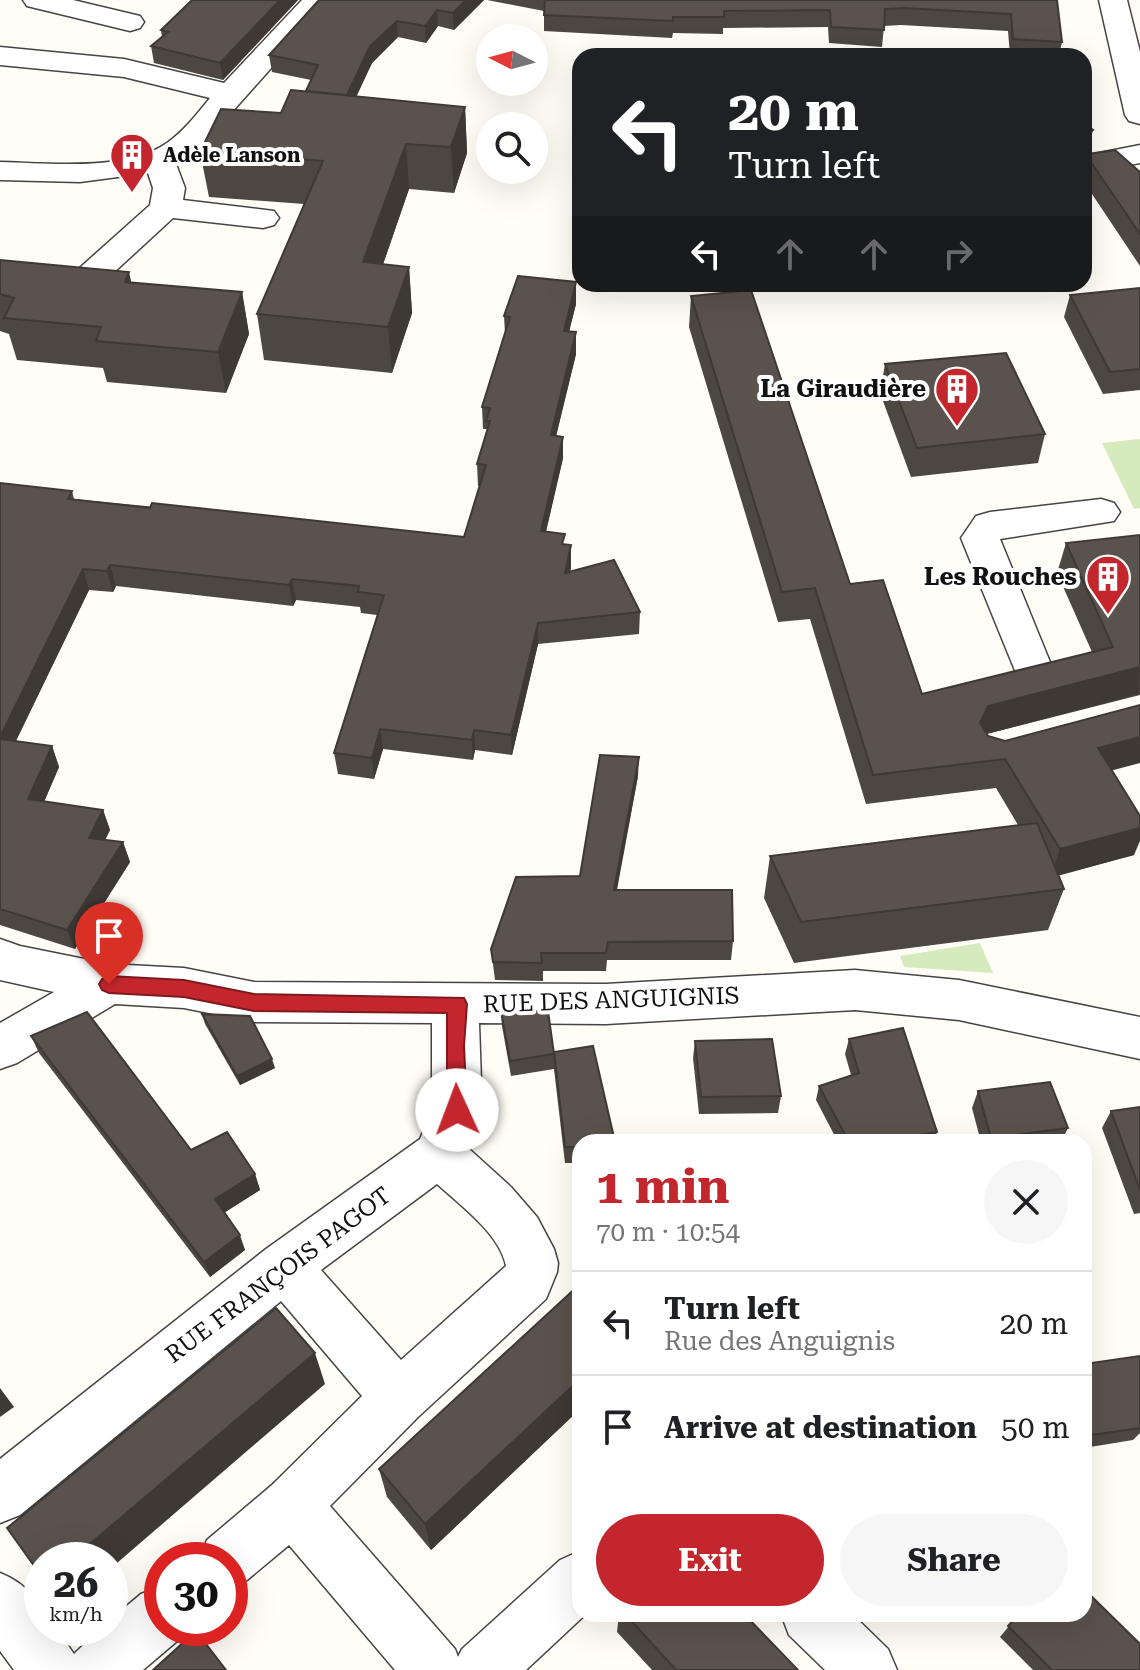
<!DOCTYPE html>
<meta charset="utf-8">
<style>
body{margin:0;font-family:"Roboto Serif",serif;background:#f6f6f6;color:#202124;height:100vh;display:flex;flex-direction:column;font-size:30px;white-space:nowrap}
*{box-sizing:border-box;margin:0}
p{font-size:26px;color:#757577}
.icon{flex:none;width:44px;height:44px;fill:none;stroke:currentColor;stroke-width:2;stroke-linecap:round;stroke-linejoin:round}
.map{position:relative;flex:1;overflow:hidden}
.drawer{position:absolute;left:572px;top:1134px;width:520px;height:488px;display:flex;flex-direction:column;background:#fff;border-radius:24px;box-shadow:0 8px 32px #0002}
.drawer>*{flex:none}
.banner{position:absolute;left:572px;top:48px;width:520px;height:244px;border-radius:24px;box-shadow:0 8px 32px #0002;background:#202124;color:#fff;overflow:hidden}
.needle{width:52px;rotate:276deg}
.controls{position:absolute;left:476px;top:24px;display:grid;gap:16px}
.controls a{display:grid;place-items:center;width:72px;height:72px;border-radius:50%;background:#fff;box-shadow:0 8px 32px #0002;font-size:40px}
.speed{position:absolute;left:24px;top:1542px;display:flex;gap:16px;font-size:40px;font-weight:700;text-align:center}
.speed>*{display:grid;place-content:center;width:104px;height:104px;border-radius:50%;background:#fff;box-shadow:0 8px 32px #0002;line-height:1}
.speed small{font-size:20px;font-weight:400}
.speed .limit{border:12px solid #d22;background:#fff;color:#111}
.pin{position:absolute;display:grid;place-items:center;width:68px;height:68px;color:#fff;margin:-82px -34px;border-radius:50% 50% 50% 0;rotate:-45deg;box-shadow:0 0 8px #0007}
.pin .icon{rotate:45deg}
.me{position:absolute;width:88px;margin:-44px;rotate:358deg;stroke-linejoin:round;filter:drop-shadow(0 0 6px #0008)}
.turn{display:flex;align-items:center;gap:28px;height:168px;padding:0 24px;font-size:36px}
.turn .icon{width:104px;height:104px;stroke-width:2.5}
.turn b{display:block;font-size:56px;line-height:68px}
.lanes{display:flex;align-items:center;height:76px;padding:0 24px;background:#0003;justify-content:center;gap:40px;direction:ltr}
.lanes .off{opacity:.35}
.round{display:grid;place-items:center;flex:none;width:84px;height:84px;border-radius:42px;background:#f6f6f6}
.summary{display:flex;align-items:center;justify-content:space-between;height:136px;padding:0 24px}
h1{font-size:48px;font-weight:700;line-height:60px;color:#c4262e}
.action{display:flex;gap:16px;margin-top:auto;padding:16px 24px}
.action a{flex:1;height:92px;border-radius:48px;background:#c4262e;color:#fff;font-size:32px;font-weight:700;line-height:92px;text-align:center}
.action a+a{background:#f6f6f6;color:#202124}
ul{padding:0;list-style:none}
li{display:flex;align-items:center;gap:24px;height:104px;padding:0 24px;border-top:2px solid #e0e0e0}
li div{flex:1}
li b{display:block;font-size:30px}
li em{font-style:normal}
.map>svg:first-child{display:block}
.green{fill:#d5ebbd}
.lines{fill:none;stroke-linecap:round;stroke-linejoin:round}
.minor-casing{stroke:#444;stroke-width:3}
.minor{fill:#fff;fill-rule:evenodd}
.wall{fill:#4d4742}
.shaded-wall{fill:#3f3936}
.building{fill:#5a524d;stroke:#3f3936;stroke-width:2}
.route{fill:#c4262e;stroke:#7f191e;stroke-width:2}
.labels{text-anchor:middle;stroke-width:8;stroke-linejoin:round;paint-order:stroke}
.far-poi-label{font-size:20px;font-weight:bold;fill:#111;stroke:#fff;text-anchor:start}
.poi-label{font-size:24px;font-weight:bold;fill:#111;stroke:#fff;text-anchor:end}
.street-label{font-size:24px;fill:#111;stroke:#fff}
</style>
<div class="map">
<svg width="1140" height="1670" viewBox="0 0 1140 1670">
<rect width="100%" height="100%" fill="#fffdf5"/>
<g class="green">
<path d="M1140,439V508L1134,509L1102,443Z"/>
<path d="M980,943L993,973L904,967L900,956Z"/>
</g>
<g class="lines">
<g class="minor-casing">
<g id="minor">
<path d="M23,0H73L140,16L144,22L140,28L130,31L27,6Z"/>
<path d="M302,0H332L207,140L176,164L185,188L183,200L274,211L279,218L274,225L263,228L173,218L98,287L86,290L74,287L69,280L74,273L150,205L153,188L148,173L80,182L0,180V162C49,163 125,172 167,143C184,131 197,114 210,98L124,77L0,65V47L124,59L224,83Z"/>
<path d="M1099,0H1127L1140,52V124L1129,121L1125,115Z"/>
<path d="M1140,145V163L1084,174V156Z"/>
<path d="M1101,499L1114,503L1120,512L1114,521L1000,539L1052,667L1046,678L1032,682L1018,678L961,538L976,516L990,512Z"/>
<path d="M0,939L20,946L109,964L184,968L254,982L606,984L855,970L959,980L1140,1017V1059L959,1020L855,1010L606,1024L479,1023L482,1110L467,1147L511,1187L537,1217L554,1249L558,1263L557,1272L546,1299L418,1417L330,1506L455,1649L458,1657L462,1649L560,1560L580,1551V1614H586L526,1670H395L289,1545L247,1580L230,1588V1560H198L207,1540L272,1485L362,1396L281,1301L20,1515L0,1523V1459L266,1249L420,1139L432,1110V1023L254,1022L184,1008L115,1004L17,1063L0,1069V1023L54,992L0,980ZM437,1184C460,1205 500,1234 506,1266L401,1360L321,1270Z"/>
<path d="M0,1573C25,1583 42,1600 42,1628H56L74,1654L101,1628H110V1620L141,1594L162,1586V1628H186L183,1636L143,1670H14L0,1651Z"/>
<path d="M781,1614H852L888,1649L897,1670H825L789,1635Z"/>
</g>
</g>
<use href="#minor" class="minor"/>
</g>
<g class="wall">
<path d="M298,0L223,80L154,63L151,46L162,37L161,30Z"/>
<path d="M319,0H484L454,30L438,26L426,43L398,37L372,63L356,96L465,107L467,153L454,193L409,189L383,264L409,267L412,313L392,373L264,360L257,314L304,204L209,197L200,152L281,113L306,91L311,80L272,72L269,55Z"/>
<path d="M487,0H1057L1062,42L1059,56H1019L1010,55L1008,31L901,25L884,26L882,47L829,43L828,27L723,28V34L673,33L672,38L544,31V11Z"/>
<path d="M1084,123L1088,154L1140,172V266L1084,182Z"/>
<path d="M0,260L131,283L242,292L249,334L226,393L107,382L103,368L17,360L9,334L0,331Z"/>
<path d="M576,282V304L569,331L576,354L556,436L563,458L546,532L565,545L571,567L570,572L640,612L639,634L538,644L512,755L475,750L473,760L383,749L374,779L338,774L334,753L377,615L361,613L360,607L296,600L293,606L116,586L113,592L89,590L16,741L52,746L59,767L44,802L103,810L110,830L105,840L123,842L130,862L75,949L0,925V483L72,491L74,499L464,537L480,486H478L477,464L487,432V429H483L482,407L505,334L504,316Z"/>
<path d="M1140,288V390L1103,394L1064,317L1070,295Z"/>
<path d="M691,296L850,584L922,694L1092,652L1057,573L1066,543L1140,535V695L986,734L988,736L1112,770L1134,855L1058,875L1064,889L1048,930L794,963L764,898L770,856L1018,825L996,788L866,804L810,619L778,622L689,327Z"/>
<path d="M885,364L1045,434L1038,463L911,477L880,393Z"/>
<path d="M638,776L617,890L733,941L731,960H607L606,971H543V981L495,980L491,949L580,876Z"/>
<path d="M501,1011L554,1054L580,1142V1163H565L554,1069L511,1076L502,1026Z"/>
<path d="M202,1014L275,1068L240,1085L205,1024Z"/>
<path d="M31,1036L191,1150L255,1174L260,1190L224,1213L245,1250L210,1277L39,1053Z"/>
<path d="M849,1039L937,1132L933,1142H838L816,1100L819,1086L851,1075L845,1054Z"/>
<path d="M695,1041L781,1096L778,1113L699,1114L693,1058Z"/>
<path d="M978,1091L1068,1128L1061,1142H981L972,1108Z"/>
<path d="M1140,1107V1213L1134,1214L1102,1128L1111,1111Z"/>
<path d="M580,1284V1409L431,1550L387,1497L379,1469Z"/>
<path d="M1140,1356V1433L1133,1440L1084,1448V1364Z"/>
<path d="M619,1614H744L798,1670H652L617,1632Z"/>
<path d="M1019,1614L1140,1670H1033L1000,1637Z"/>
</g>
<g class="shaded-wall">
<path d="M280,0H298L223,80L220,63Z"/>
<path d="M466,0H484L454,30L453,13Z"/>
<path d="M437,10L438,26L426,43L425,26Z"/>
<path d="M397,21L398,37L372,63L347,117L345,100L370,46Z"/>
<path d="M465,107L467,153L454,193L451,147Z"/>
<path d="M1093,130L1087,152V134Z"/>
<path d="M406,144L409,189L368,308L363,262Z"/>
<path d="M409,267L412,313L392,373L388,327Z"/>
<path d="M129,272L138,313L125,282Z"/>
<path d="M576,282V304L564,352V331Z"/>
<path d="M242,292L249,334L226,393L218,352Z"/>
<path d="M576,332V354L551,457V435Z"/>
<path d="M563,437V458L541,552V531Z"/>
<path d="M571,545V567L565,594V573Z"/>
<path d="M110,565L116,586L113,592L107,571Z"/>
<path d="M83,569L89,590L7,759L0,741V737Z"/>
<path d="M292,579L296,600L293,606L289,585Z"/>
<path d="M538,623V644L512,755L511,735Z"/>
<path d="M1140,667L1139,694L979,736L980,723L988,706Z"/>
<path d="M380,729L383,749L374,779L372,758Z"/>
<path d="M474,730L475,750L473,760L472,740Z"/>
<path d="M1140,737V763L1087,777L1098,748Z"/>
<path d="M52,746L59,767L36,820L28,799Z"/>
<path d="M639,757L638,776L613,908L614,890Z"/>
<path d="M103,810L110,830L96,858L89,838Z"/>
<path d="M1140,828V841L1134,855L1050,878L1060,849Z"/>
<path d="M123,842L130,862L75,949L67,930Z"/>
<path d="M272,1059L275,1068L240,1085L237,1076Z"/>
<path d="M255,1174L260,1190L220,1215L215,1199Z"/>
<path d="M240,1235L245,1250L210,1277L204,1262Z"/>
<path d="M315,1353L325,1384L110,1569V1560H71Z"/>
<path d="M580,1379V1409L431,1550L425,1524Z"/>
<path d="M0,1388L14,1407L0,1417Z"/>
</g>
<g class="building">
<path d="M192,0H280L220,63L151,46L168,32L161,30Z"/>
<path d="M319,0H466L453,13L437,10L425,26L397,21L370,46L347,95L306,91L318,65L269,55Z"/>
<path d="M545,0H1057L1062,42L1013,39L1011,14L904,8L885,9L884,30L831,27L830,10L724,11V17H673V21L544,15Z"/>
<path d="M291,90L465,107L451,147L406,144L363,262L409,267L388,327L257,314L323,161L200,152L221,109L281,113Z"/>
<path d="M1084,123L1093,130L1087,134L1088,154L1115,150L1140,172V234L1084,152Z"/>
<path d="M0,260L129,272L125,282L242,292L218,352L96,341L101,327L4,318L14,298L0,294Z"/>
<path d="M518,276L576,282L564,331L576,332L551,435L563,437L541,531L565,534L562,544L571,545L565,573L614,560L640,612L538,623L511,735L474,730L472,740L380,729L372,758L334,753L384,595L358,592L359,586L292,579L289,585L110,565L107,571L83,569L0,737V483L72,491L68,499L150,508L152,503L464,537L486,465L477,464L490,421H486L490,408L482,407L510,317L504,316Z"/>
<path d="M1140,288V369L1110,372L1070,295Z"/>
<path d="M751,290L850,584L883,580L922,694L1113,647L1066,543L1140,535V667L988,706L980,723L988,736L1005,741L1140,705V737L1098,748L1140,816V828L1060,849L1005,759L873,775L815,588L782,592L691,296Z"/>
<path d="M1006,353L1045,434L917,448L885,364Z"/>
<path d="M0,739L52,746L28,799L103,810L89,838L123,842L67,930L0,909Z"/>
<path d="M600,755L639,757L614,890H732L733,941L608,942L606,953H541L542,963L493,962L491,949L516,877L580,876Z"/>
<path d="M1037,823L1064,889L801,922L770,856Z"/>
<path d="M501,1011H548L554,1054L510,1061Z"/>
<path d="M87,1012L191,1150L227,1132L255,1174L215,1199L240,1235L204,1262L31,1036Z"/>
<path d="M202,1014L250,1016L272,1059L237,1076Z"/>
<path d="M903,1028L937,1132L877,1142H849L819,1086L859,1073L849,1039Z"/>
<path d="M772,1039L781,1096L701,1097L695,1041Z"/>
<path d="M593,1046L615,1142H580V1147H565L554,1052Z"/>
<path d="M1050,1082L1068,1128L991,1138L978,1091Z"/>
<path d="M1140,1107V1190L1111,1111Z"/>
<path d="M580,1284V1379L425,1524L379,1469Z"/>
<path d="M276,1308L315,1353L71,1560H42V1577L7,1528Z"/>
<path d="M1140,1356V1428L1084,1436V1364Z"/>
<path d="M1084,1589L1140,1644V1670H1052L1008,1626L1019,1614H1084Z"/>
<path d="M625,1614H744L798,1670H676Z"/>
<path d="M196,1631L226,1670H153Z"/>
</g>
<path class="route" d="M109,976L184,980L254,994L464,998L467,1004L464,1046L467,1110L464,1117L457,1119L450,1117L447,1110V1013L254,1011L184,997L109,993L102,990L99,984L102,979Z"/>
<defs>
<g id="building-pin" transform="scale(2.3)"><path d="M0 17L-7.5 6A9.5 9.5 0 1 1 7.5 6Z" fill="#c4262e" stroke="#fff"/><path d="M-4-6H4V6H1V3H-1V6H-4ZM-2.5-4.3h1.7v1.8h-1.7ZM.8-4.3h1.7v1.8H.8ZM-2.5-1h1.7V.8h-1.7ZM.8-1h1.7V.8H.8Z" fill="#fff"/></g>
</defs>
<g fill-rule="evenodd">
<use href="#building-pin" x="132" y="155"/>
<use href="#building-pin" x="957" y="389"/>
<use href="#building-pin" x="1108" y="577"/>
</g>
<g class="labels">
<g class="far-poi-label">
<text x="163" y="162">Adèle Lanson</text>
</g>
<g class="poi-label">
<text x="926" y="397">La Giraudière</text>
<text x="1077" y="585">Les Rouches</text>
</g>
<g class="street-label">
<text transform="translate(611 1000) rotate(-2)" y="8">RUE DES ANGUIGNIS</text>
<text transform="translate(278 1275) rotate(-37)" y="8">RUE FRANÇOIS PAGOT</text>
</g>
</g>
</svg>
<div class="controls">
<a><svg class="needle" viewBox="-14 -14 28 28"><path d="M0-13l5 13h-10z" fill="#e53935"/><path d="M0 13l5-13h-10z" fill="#757577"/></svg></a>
<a><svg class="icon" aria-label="search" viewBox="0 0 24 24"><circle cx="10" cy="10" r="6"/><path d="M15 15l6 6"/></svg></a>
</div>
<div class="speed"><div>26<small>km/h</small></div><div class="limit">30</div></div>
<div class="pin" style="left:109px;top:984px;background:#d93025"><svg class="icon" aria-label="arrive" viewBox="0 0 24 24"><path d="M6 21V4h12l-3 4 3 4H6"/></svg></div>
<svg class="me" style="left:457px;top:1110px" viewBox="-20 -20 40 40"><circle r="19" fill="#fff"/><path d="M0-13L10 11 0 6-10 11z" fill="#c4262e"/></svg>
<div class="banner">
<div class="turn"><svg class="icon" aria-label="left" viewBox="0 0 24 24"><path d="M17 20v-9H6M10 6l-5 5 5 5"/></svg><div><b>20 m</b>Turn left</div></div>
<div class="lanes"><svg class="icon" aria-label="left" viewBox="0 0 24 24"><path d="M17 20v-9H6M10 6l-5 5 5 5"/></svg><svg class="icon off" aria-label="ahead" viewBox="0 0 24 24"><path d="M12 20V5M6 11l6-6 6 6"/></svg><svg class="icon off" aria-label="ahead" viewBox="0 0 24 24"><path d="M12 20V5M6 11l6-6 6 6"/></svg><svg class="icon off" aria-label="right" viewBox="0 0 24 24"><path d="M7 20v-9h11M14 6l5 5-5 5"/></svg></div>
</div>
<section class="drawer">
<div class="summary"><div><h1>1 min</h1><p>70 m · 10:54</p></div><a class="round"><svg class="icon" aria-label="close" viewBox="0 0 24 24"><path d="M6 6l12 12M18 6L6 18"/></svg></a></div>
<ul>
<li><svg class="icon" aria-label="left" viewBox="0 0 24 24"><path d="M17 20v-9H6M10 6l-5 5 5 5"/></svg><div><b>Turn left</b><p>Rue des Anguignis</p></div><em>20 m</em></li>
<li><svg class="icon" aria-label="arrive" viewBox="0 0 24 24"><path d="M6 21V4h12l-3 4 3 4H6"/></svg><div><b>Arrive at destination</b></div><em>50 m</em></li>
</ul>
<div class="action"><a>Exit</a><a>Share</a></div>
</section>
</div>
